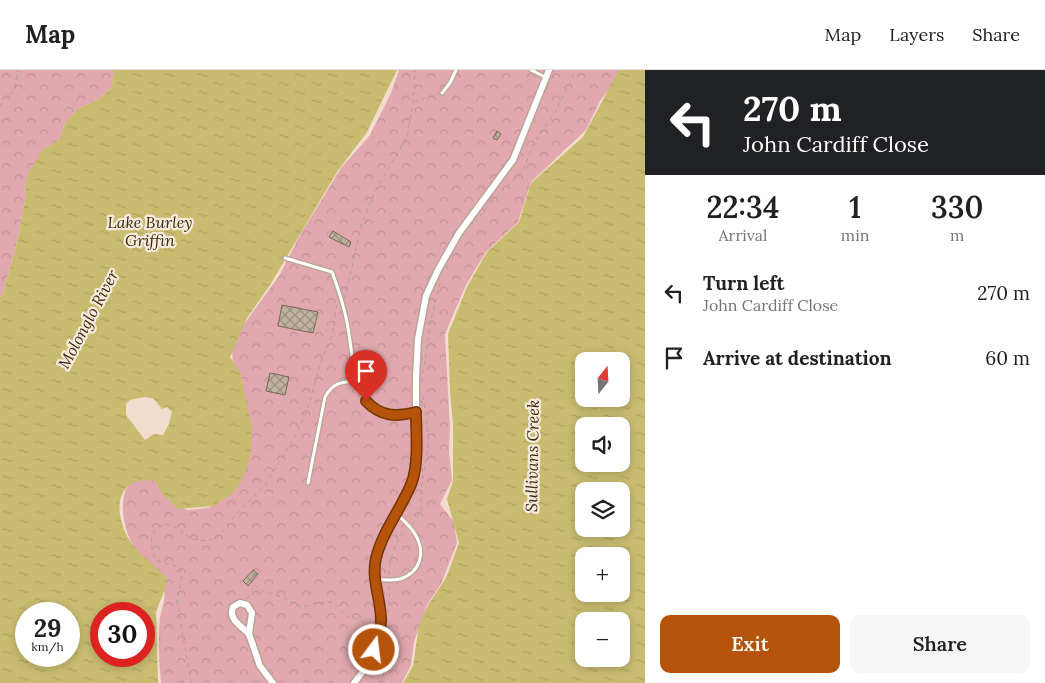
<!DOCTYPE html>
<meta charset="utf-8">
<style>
body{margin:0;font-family:Lora,serif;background:#f6f6f6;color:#202124;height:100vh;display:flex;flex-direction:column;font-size:19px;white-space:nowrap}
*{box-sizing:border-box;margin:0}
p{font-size:16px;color:#757577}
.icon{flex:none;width:28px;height:28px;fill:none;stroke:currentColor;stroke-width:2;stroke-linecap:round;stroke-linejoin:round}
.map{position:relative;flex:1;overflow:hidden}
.sheet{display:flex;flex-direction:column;background:#fff;width:400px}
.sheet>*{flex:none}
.hud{background:#202124;color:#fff;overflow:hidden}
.needle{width:32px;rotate:18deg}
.fabs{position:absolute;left:575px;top:282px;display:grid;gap:10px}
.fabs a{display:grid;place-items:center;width:55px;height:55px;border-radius:10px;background:#fff;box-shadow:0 2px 8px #0003;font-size:25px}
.speed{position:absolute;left:15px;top:532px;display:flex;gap:10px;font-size:25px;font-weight:700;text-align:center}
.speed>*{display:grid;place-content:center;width:65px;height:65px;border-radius:50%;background:#fff;box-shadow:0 2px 8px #0003;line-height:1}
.speed small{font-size:12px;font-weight:400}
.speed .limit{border:8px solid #d22;background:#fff;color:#111}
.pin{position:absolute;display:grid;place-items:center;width:42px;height:42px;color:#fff;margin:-51px -21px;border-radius:50% 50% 50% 0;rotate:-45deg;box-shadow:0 0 5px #0007}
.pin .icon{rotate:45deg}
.me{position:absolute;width:55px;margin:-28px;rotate:15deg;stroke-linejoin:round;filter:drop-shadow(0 0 4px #0008)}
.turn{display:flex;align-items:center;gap:18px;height:105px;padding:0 15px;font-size:22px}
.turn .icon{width:65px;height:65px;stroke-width:2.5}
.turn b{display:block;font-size:35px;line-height:42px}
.eta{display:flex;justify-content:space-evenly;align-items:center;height:85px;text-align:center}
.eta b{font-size:30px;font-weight:600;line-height:35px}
.primary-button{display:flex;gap:10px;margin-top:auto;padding:10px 15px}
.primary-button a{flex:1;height:58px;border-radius:10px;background:#b45309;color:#fff;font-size:20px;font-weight:600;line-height:58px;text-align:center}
.primary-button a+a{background:#f6f6f6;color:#202124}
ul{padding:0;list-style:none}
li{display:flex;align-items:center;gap:15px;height:65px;padding:0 15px}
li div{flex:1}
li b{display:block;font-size:19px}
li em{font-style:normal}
header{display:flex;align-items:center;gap:30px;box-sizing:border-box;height:70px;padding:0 25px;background:#fff;border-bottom:1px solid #e0e0e0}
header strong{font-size:24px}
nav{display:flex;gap:28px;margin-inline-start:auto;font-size:18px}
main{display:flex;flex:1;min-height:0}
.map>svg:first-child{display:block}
.park{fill:url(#park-crowns)}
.water{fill:url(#water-ripples);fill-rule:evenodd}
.building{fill:url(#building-cross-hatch);stroke:#756956}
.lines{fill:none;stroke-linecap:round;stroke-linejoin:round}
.lane-casing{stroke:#b9a395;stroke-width:5.5}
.street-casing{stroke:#b9a395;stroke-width:9}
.path{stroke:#b19f93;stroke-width:1;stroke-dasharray:4 4;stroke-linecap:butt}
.lane{stroke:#fff;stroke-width:3}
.street{stroke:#fff;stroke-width:6}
.route-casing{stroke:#753606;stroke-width:12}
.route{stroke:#b45309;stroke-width:9}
.labels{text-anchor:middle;stroke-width:4.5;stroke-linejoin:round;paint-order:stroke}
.water-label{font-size:16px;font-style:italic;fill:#322d0a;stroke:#fceade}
</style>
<header>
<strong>Map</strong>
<nav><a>Map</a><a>Layers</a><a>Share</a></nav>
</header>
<main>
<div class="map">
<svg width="645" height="613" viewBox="0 0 645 613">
<defs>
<pattern id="park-crowns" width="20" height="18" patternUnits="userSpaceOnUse" patternTransform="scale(1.25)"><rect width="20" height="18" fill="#e1a9af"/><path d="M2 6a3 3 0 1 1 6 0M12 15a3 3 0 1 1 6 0" fill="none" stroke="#c19196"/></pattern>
<pattern id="water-ripples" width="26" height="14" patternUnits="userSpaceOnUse" patternTransform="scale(1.25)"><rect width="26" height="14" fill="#c9bc70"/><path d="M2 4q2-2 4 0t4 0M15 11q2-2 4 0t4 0" fill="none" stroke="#ada161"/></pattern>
<pattern id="building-cross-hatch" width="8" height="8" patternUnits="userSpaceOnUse" patternTransform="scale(1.25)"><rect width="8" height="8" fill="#c0b29e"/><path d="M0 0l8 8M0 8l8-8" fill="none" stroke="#9c9180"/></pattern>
</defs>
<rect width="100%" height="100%" fill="#f2dccd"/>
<g class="park">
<path d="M0,0H113L114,3L111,18L99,29L78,39L66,51L59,70L42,80L25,116L26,126L16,176L3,224L0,228Z"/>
<path d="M399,0H624L600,31L586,60L531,112L518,152L486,182L466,215L445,264L450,359L449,382L452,410L440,434L454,452L457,473L441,514L427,535L414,572L411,595L402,613H161C159,591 158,570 160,548C161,540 166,529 164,522C159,506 146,494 136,481C126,466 119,440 125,422C132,405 138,406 155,406L175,433L187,440L208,438L228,426L242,408L232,281L239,261L279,206L300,165L341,98L370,65L391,23Z"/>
</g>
<g class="water">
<path d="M113,0H397L367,62L337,102L270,215L247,248L230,287L240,302L252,357L251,380L248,396L239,415L234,422L214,436L178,439L164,426L155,411C118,405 113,437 126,464C135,483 155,494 168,510L156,542L158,613H0V228L3,224L16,176L26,126L25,116L28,104L42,80L59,70L66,51L78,39L99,29L111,18L114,3ZM144,327L153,328L162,339L167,337L172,342L169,354L163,365L154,364L145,370L126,345V334L130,330ZM26,544H69V586H26ZM101,544H144V586H101Z"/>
<path d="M619,0H645V613H403L413,596L419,555L428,535L446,508L459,473L447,429L453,411V354L450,321L448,264L467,217L487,182L519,152L531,113L583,67ZM584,291H621V329H584ZM584,356H621V394H584ZM584,421H621V459H584ZM584,486H621V524H584ZM584,551H621V589H584Z"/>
</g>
<g class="building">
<path d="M497,61L501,64L497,70L493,68Z"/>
<path d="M333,161L351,172L349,177L329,167Z"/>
<path d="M282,235L318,242L313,263L278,256Z"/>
<path d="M270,303L289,307L285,325L266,321Z"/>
<path d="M253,500L258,504L248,516L243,511Z"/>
</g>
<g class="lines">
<g class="lane-casing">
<g id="lane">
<path d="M531,0L545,7"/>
<path d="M442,23L450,13L456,0"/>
<path d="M285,188L332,202C339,221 345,238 348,258C356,303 351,356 416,343"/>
<path d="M308,413L325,327C333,313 340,312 355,311"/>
<path d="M376,509C384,510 392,511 400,509C421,502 426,482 415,464C410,456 403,450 396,443"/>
</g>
</g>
<g class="street-casing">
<g id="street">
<path d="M240,533L247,535L252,543L249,564C242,556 228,550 233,537Z"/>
<path d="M249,564L260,596L273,613"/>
<path d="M354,613L368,595L379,565L381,550L375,504V490L384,464L412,411L416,380V307L418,269L426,226L438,200L459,163L513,90L549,0"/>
</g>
</g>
<g class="path">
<path d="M414,32L438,24"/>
<path d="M0,36L14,20L18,0"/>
<path d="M475,152L498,125L523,101L533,75L554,44L572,9L574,0"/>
<path d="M345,228L361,156L376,119L407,67L413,32L415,0"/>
<path d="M423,303L431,250L441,209"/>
<path d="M412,454L421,441V419L429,371L423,325"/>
<path d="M389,504C390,490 395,470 406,460"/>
<path d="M247,529L255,515L262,521L285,528L302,538L314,533L333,532L348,547L359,549L369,555"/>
<path d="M191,613L177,530C177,518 190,500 172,495C167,493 162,493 157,490C148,478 149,457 166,454L173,456L192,469L207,471L216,468L221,464L235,445L265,415L295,366L307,341L322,288L332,266L337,234"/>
<path d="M381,613L390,582L391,573L387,549L390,522L389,516"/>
</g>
<use href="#lane" class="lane"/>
<use href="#street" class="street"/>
</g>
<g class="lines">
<g class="route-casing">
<path id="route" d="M366,331C381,347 396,347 416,342C416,364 419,391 412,412C402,438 383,460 376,488C371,509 381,529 381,550C381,560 377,570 374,580"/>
</g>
<use href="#route" class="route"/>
</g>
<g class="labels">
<g class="water-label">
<text x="150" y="158">Lake Burley<tspan x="150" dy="18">Griffin</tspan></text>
<text transform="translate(88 249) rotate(-62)" y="6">Molonglo River</text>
<text transform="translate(532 386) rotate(-89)" y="6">Sullivans Creek</text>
</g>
</g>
</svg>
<div class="fabs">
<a><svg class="needle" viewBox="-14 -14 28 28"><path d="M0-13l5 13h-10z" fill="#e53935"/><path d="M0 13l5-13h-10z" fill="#757577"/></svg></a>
<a><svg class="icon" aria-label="sound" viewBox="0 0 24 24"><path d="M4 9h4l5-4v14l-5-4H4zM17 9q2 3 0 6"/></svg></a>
<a><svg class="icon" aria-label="layers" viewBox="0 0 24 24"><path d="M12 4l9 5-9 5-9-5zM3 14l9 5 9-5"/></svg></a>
<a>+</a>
<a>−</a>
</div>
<div class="speed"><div>29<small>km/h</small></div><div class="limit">30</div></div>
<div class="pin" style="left:366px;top:331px;background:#d93025"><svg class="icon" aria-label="arrive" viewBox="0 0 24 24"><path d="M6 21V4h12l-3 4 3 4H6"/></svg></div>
<svg class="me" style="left:374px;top:580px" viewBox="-20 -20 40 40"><circle r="17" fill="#b45309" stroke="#fff" stroke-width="3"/><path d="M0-11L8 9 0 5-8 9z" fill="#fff"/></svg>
</div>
<section class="sheet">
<div class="hud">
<div class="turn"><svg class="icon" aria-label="left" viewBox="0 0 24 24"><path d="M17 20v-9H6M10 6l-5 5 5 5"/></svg><div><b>270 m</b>John Cardiff Close</div></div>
</div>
<div class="eta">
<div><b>22:34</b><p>Arrival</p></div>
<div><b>1</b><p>min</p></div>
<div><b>330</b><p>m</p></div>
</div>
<ul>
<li><svg class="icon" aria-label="left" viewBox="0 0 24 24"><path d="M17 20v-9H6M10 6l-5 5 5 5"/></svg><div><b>Turn left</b><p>John Cardiff Close</p></div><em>270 m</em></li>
<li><svg class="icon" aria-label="arrive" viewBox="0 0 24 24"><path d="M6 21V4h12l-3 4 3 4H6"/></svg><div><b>Arrive at destination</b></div><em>60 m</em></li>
</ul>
<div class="primary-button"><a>Exit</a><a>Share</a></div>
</section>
</main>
